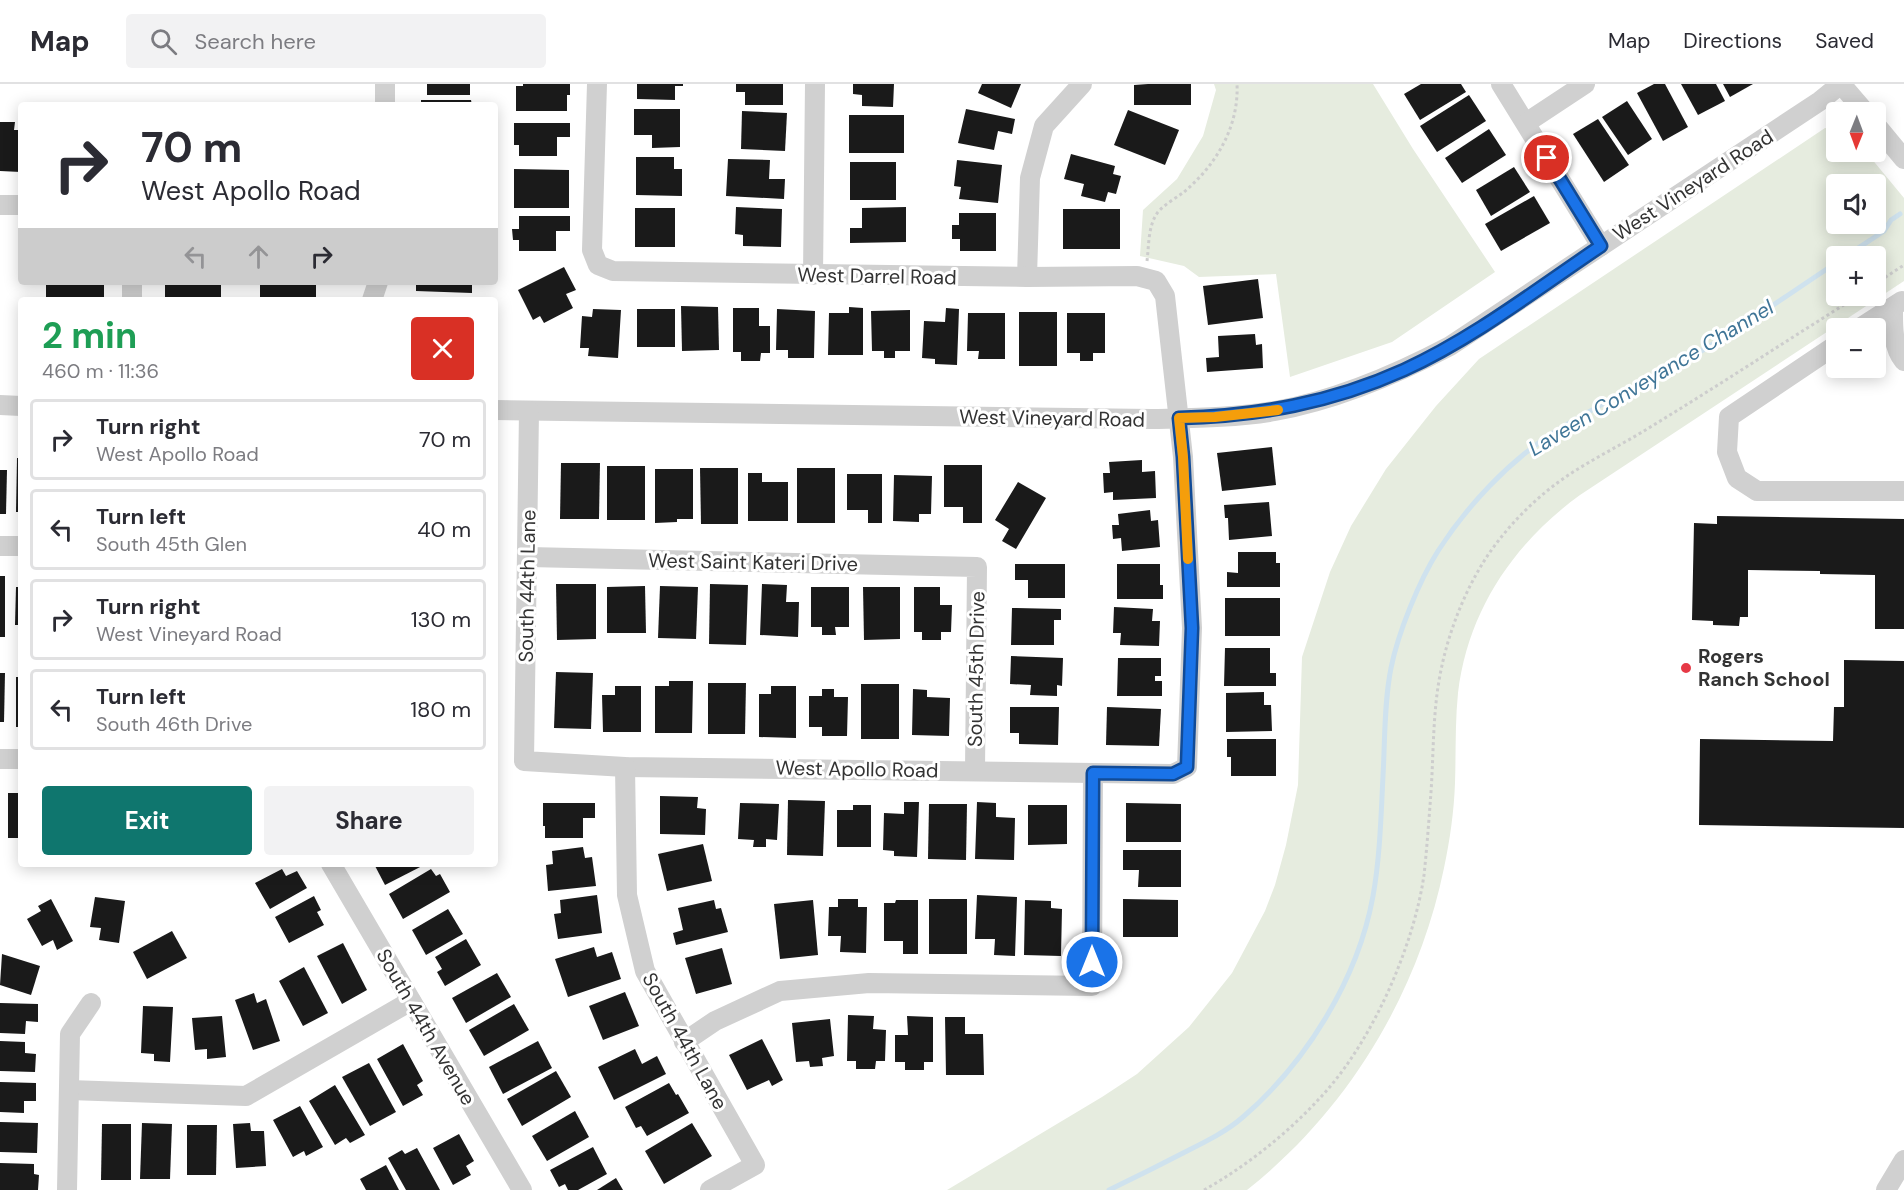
<!DOCTYPE html>
<meta charset="utf-8">
<style>
body{margin:0;font-family:"DM Sans",sans-serif;background:#f2f2f3;color:#2b2b33;height:100vh;display:flex;flex-direction:column;font-size:22px;white-space:nowrap}
*{box-sizing:border-box;margin:0}
p{font-size:20px;color:#7c7c81}
.icon{flex:none;width:33px;height:33px;fill:none;stroke:currentColor;stroke-width:2;stroke-linecap:round;stroke-linejoin:round}
.map{position:relative;flex:1;overflow:hidden}
.side{position:absolute;left:18px;top:213px;width:480px;height:570px;display:flex;flex-direction:column;background:#fff;border-radius:6px;box-shadow:0 3px 15px #0003}
.side>*{flex:none}
.guide{position:absolute;left:18px;top:18px;width:480px;height:183px;border-radius:6px;box-shadow:0 3px 15px #0003;background:#fff;color:#2b2b33;overflow:hidden}
.needle{width:39px;rotate:181deg}
.tools{position:absolute;left:1826px;top:18px;display:grid;gap:12px}
.tools a{display:grid;place-items:center;width:60px;height:60px;border-radius:6px;background:#fff;box-shadow:0 3px 15px #0003;font-size:30px}
.pin{position:absolute;display:grid;place-items:center;width:51px;height:51px;color:#fff;margin:-26px;border:3px solid #fff;border-radius:50%;box-shadow:0 2px 6px #0007}
.me{position:absolute;width:66px;margin:-33px;rotate:0deg;stroke-linejoin:round;filter:drop-shadow(0 0 4px #0008)}
.turn{display:flex;align-items:center;gap:21px;height:126px;padding:0 24px;font-size:27px}
.turn .icon{width:78px;height:78px;stroke-width:2.5}
.turn b{display:block;font-size:42px;line-height:51px}
.lanes{display:flex;align-items:center;height:57px;padding:0 24px;background:#0003;justify-content:center;gap:30px;direction:ltr}
.lanes .off{opacity:.35}
.round{display:grid;place-items:center;flex:none;width:63px;height:63px;border-radius:6px;background:#f2f2f3}
.head{display:flex;align-items:center;justify-content:space-between;height:102px;padding:0 24px}
h1{font-size:36px;font-weight:700;line-height:45px;color:#1e9e55}
.primary-button{display:flex;gap:12px;margin-top:auto;padding:12px 24px}
.primary-button a{flex:1;height:69px;border-radius:6px;background:#0f766e;color:#fff;font-size:24px;font-weight:700;line-height:69px;text-align:center}
.primary-button a+a{background:#f2f2f3;color:#2b2b33}
ul{padding:0;list-style:none}
li{display:flex;align-items:center;gap:18px;height:81px;margin:0 12px 9px;padding:0 12px;border:3px solid #e1e1e2;border-radius:6px}
li div{flex:1}
li b{display:block;font-size:22px}
li em{font-style:normal}
header{display:flex;align-items:center;gap:36px;box-sizing:border-box;height:84px;padding:0 30px;background:#fff;border-bottom:2px solid #e1e1e2}
header strong{font-size:28px}
nav{display:flex;gap:33px;margin-inline-start:auto;font-size:21px}
.search{width:420px;height:54px;background:#f2f2f3;display:flex;align-items:center;gap:15px;box-sizing:border-box;padding:0 21px;border-radius:6px;color:#7c7c81;font-size:22px}
.map>svg:first-child{display:block}
.green{fill:#e6ecdf;fill-rule:evenodd}
.lines{fill:none;stroke-linecap:round;stroke-linejoin:round}
.stream{stroke:#cfe2ee;stroke-width:5}
.building{fill:#1a1a1a}
.path{stroke:#cdcdcd;stroke-width:3;stroke-dasharray:3 3;stroke-linecap:butt}
.minor{stroke:#d0d0d0;stroke-width:20}
.route-casing{stroke:#114b97;stroke-width:15}
.route{stroke:#1a73e8;stroke-width:10}
.slow{stroke:#f59e0b;stroke-width:10}
.poi-dot{fill:#e63946;stroke:#fff;stroke-width:2}
.labels{text-anchor:middle;stroke-width:6;stroke-linejoin:round;paint-order:stroke}
.street-label{font-size:20px;fill:#333;stroke:#fff}
.poi-label{font-size:20px;font-weight:bold;fill:#333;stroke:#fff;text-anchor:start}
.water-label{font-size:21px;font-style:italic;fill:#3f7597;stroke:#fff}
</style>
<header>
<strong>Map</strong>
<div class="search"><svg class="icon" aria-label="search" viewBox="0 0 24 24"><circle cx="10" cy="10" r="6"/><path d="M15 15l6 6"/></svg>Search here</div>
<nav><a>Map</a><a>Directions</a><a>Saved</a></nav>
</header>
<div class="map">
<svg width="1904" height="1106" viewBox="0 0 1904 1106">
<rect width="100%" height="100%" fill="#fff"/>
<g class="green">
<path d="M1214,0H1373L1413,65L1495,188L1392,258L1290,293L1276,190L1199,193L1184,182L1140,172L1143,126L1177,95L1203,52L1216,6Z"/>
<path d="M1825,44L1836,46V68H1866L1904,114V197L1580,411C1514,459 1468,526 1458,609C1455,638 1456,669 1455,699C1454,727 1450,756 1444,784C1418,910 1348,1026 1247,1106H947L1102,1013L1137,990L1189,943L1232,889L1265,827L1275,801L1286,761L1298,701L1302,573L1330,488L1351,442L1386,385L1436,322L1479,275ZM1836,100H1875V140H1836ZM1836,172H1875V212H1836Z"/>
</g>
<g class="lines">
<g class="stream">
<path d="M1846,172L1884,147L1891,136L1900,130"/>
<path d="M1109,1106C1136,1093 1162,1080 1189,1066C1207,1057 1227,1047 1243,1033C1306,979 1358,895 1373,812C1380,773 1381,732 1383,692C1385,657 1384,619 1391,584C1398,549 1419,497 1438,467C1467,422 1508,378 1553,349C1601,318 1654,295 1703,266C1748,239 1792,208 1836,179"/>
</g>
</g>
<g class="building">
<rect x="427" y="0" width="43" height="11"/>
<path d="M523,0H570V11H567V27H516V2H523Z"/>
<path d="M637,0H683V2H675V16L637,15Z"/>
<path d="M736,0H783V21H745V8H736Z"/>
<path d="M853,0H894L893,23L862,22V11L853,10Z"/>
<path d="M982,0H1021L1011,24L978,9Z"/>
<path d="M1148,0H1191V21H1134V1Z"/>
<path d="M1421,0H1461L1466,8L1420,36L1404,10Z"/>
<path d="M1654,0H1665L1688,43L1663,57L1637,9Z"/>
<path d="M1681,0H1716L1725,17L1698,31Z"/>
<path d="M1723,0H1753L1730,13Z"/>
<path d="M1469,11L1486,37L1437,68L1420,42Z"/>
<path d="M421,16H471L472,21H421Z"/>
<path d="M1627,17L1652,55L1628,71L1602,33Z"/>
<path d="M634,25H680V63L652,64V51H634Z"/>
<path d="M966,25L1015,35L1012,50L998,47L994,66L958,59Z"/>
<path d="M1128,26L1179,46L1165,81L1114,61Z"/>
<path d="M742,27L787,29L785,67L741,65Z"/>
<rect x="849" y="31" width="55" height="38"/>
<path d="M1598,35L1629,81L1604,98L1573,50Z"/>
<path d="M0,38H15L14,46H21V88L0,87Z"/>
<path d="M514,39H570V53H557V72H519V61H514Z"/>
<path d="M1489,45L1506,71L1462,99L1445,74Z"/>
<path d="M1071,70L1115,82L1113,90L1121,92L1116,110L1108,108L1105,118L1081,112L1084,100L1064,95Z"/>
<path d="M636,73H674V85H682V112L636,111Z"/>
<path d="M728,75L770,76L769,95H785L784,115L726,112Z"/>
<path d="M957,76L1002,81L998,119L959,115L961,103L954,102Z"/>
<rect x="850" y="78" width="46" height="38"/>
<path d="M1514,83L1530,108L1491,132L1476,106Z"/>
<path d="M514,85L569,86V124H514Z"/>
<path d="M1534,112L1550,139L1501,167L1485,140Z"/>
<path d="M736,123L782,125L781,163L743,162V151L735,150Z"/>
<path d="M906,123V158L850,159V144H862V124Z"/>
<rect x="635" y="124" width="40" height="39"/>
<rect x="1063" y="125" width="57" height="40"/>
<path d="M959,129H996V167H960V155H952V141H959Z"/>
<path d="M519,132H570V147H556V167H519V156H513L512,145H519Z"/>
<path d="M564,183L576,206L566,210L573,224L544,239L540,232L533,236L518,206Z"/>
<path d="M1258,195L1263,234L1208,241L1203,202Z"/>
<rect x="46" y="198" width="58" height="18"/>
<rect x="165" y="198" width="56" height="18"/>
<rect x="260" y="198" width="56" height="18"/>
<path d="M416,198H472V209L416,207Z"/>
<path d="M681,222L718,223L719,266L682,267Z"/>
<path d="M849,223L863,224V271H828L829,229H849Z"/>
<path d="M733,224H759V242H770V269H761L760,277H741V268H733Z"/>
<path d="M946,224L959,225L957,281L935,280V275L922,274L924,237L945,238Z"/>
<path d="M593,225L621,226L618,274L588,272L589,264H580L582,232L592,233Z"/>
<rect x="637" y="225" width="38" height="38"/>
<path d="M777,225L815,227L814,274H788V266H776Z"/>
<path d="M910,226V267H895V274H884V267H872L871,227Z"/>
<rect x="1019" y="228" width="38" height="54"/>
<path d="M968,229H1005V275H978L979,267H967Z"/>
<path d="M1067,229H1105V269H1093V277H1080V269H1067Z"/>
<path d="M1255,250L1256,261L1262,260L1263,284L1207,288L1206,274L1219,273L1218,252Z"/>
<path d="M1272,363L1276,401L1222,407L1217,369Z"/>
<path d="M17,374H21V428H16Z"/>
<path d="M1142,376V388L1155,387L1156,414L1113,416V408L1104,409L1103,389H1110L1109,378Z"/>
<path d="M561,379H600L599,435H560Z"/>
<path d="M944,381H982V439H963V423H944Z"/>
<rect x="607" y="382" width="38" height="54"/>
<path d="M700,384H738V440H701Z"/>
<rect x="797" y="384" width="38" height="55"/>
<path d="M655,385H693V435H677V438L655,439Z"/>
<path d="M0,386H7L6,430H0Z"/>
<path d="M748,389H762V398H788V437H748Z"/>
<path d="M847,390H882V439H868V426H847Z"/>
<path d="M894,391L932,392L931,430H919V438L893,437Z"/>
<path d="M1018,398L1046,414L1016,465L1002,457L1009,445L995,436Z"/>
<path d="M1269,418L1272,452L1229,456L1228,434H1225L1224,421Z"/>
<path d="M1150,426L1151,437L1158,436L1160,463L1122,467L1121,454L1113,455L1112,441H1119L1118,430Z"/>
<path d="M1717,432L1904,435V545H1875V491L1820,490V487L1748,486V533H1740L1739,542L1713,541V537L1692,536L1694,439L1717,440Z"/>
<path d="M1238,468H1276V479H1280V503H1227V488L1238,489Z"/>
<path d="M1015,480H1065V514H1028V496H1015Z"/>
<path d="M1117,480H1160V501H1163V515H1117Z"/>
<rect x="0" y="492" width="5" height="61"/>
<path d="M556,500H596V555L557,556Z"/>
<path d="M710,500L748,501L746,561L709,560Z"/>
<path d="M762,500L787,501L786,518H799L798,553L760,551Z"/>
<path d="M645,502L646,549H607V503Z"/>
<path d="M660,502L698,503L696,555L658,554Z"/>
<path d="M16,503H21V541H15Z"/>
<path d="M811,503H849V543H835L836,551H822V543H811Z"/>
<path d="M863,503H900V555L864,556Z"/>
<path d="M914,503H940V521H952L951,548H941V556H922V548H914Z"/>
<rect x="1225" y="514" width="55" height="38"/>
<path d="M1114,523L1153,525L1152,537H1160L1159,562L1120,561L1121,549H1113Z"/>
<path d="M1012,524L1061,525V536H1054V561H1011Z"/>
<path d="M1225,564H1270V589H1276V602H1224Z"/>
<path d="M1011,572L1063,574L1062,602L1057,601V612L1030,611L1031,601L1010,600Z"/>
<path d="M1118,574H1161V592H1155V597H1162V612H1117Z"/>
<path d="M1844,576L1904,577V744L1699,741L1700,655L1833,657L1834,623H1844Z"/>
<path d="M556,588L593,589L591,645L554,644Z"/>
<path d="M0,589H5L4,638H0Z"/>
<rect x="16" y="593" width="5" height="50"/>
<path d="M669,597H693L692,649H655V602H669Z"/>
<path d="M708,599H746L745,650H708Z"/>
<rect x="861" y="600" width="38" height="55"/>
<path d="M615,602H641V648H603L602,611H615Z"/>
<path d="M771,602H796V654L759,653V610H771Z"/>
<path d="M822,605H834V613H848L847,652H822V643H809V612H822Z"/>
<path d="M913,605L927,606V613L950,614L949,652L912,651Z"/>
<path d="M1264,608V621H1271L1272,647L1226,648V609Z"/>
<path d="M1010,623H1059L1058,661L1019,660V649H1010Z"/>
<path d="M1107,623L1161,625L1159,662L1106,661Z"/>
<path d="M1227,655H1276V692H1231V673H1227Z"/>
<rect x="8" y="709" width="13" height="45"/>
<path d="M660,712L698,713L697,724L706,725L705,751L660,750Z"/>
<path d="M788,716L825,717L823,772L787,771Z"/>
<path d="M904,718H919L917,773L894,772V767L883,766L884,729L904,730Z"/>
<path d="M977,718L996,719V733L1015,734L1014,776L975,775Z"/>
<path d="M543,719H595V734H583V754H545V742H543Z"/>
<path d="M740,719L779,720L777,756L766,755V763H753L754,756L738,755Z"/>
<path d="M1126,719L1181,720V758H1126Z"/>
<path d="M929,720H967L966,776L928,775Z"/>
<path d="M853,721H871V763H837V726H853Z"/>
<path d="M1028,721H1067V760L1028,761Z"/>
<path d="M703,760L712,797L667,807L658,770Z"/>
<path d="M583,763L585,774L592,773L596,802L548,807L546,781L553,780L552,767Z"/>
<path d="M1123,766H1181V803H1138L1139,786H1123Z"/>
<path d="M374,780H426L385,801Z"/>
<path d="M282,785L286,792L297,787L307,804L270,825L255,799Z"/>
<path d="M431,785L436,792L440,790L450,808L403,835L389,810Z"/>
<path d="M597,811L602,849L558,855L554,830L561,829L560,816Z"/>
<path d="M977,811L1017,813L1015,872L994,871L995,855H975Z"/>
<path d="M314,812L321,826L317,828L324,841L289,859L275,833Z"/>
<path d="M95,813L125,817L119,859L99,856L101,844L90,843Z"/>
<path d="M51,815L73,857L57,866L53,856L42,862L27,835L41,827L38,822Z"/>
<path d="M838,815H858V823H867L866,869L840,868L841,852H828L829,823H838Z"/>
<rect x="929" y="815" width="38" height="55"/>
<path d="M1123,815L1178,816V853H1123Z"/>
<path d="M714,816L716,825L721,824L728,848L676,861L673,849L683,846L678,824Z"/>
<path d="M813,816L818,871L780,875L774,820Z"/>
<path d="M896,816H918V870H903V857H884V819H895Z"/>
<path d="M1025,816L1051,817V824L1062,825L1061,872L1024,871Z"/>
<path d="M448,825L463,850L426,871L412,846Z"/>
<path d="M172,847L187,874L147,895L133,868Z"/>
<path d="M466,855L481,881L445,902L437,888L442,885L435,873Z"/>
<path d="M343,859L367,906L342,920L317,872Z"/>
<path d="M594,863L597,873L612,868L621,895L568,913L555,875Z"/>
<path d="M722,864L732,900L696,910L685,874Z"/>
<path d="M2,870L40,882L31,911L0,901Z"/>
<path d="M304,883L328,929L303,942L279,897Z"/>
<path d="M497,889L511,913L466,939L452,914Z"/>
<path d="M625,908L639,942L603,956L589,922Z"/>
<path d="M254,909L257,919L266,915L280,957L253,966L235,916Z"/>
<path d="M0,919L38,920V938L26,937L25,950L0,949Z"/>
<path d="M514,920L529,946L484,972L469,946Z"/>
<path d="M143,922L173,923L170,978L154,977V970L141,969Z"/>
<path d="M848,931L874,932L873,945L886,946L885,977H876L875,985H856V977H847Z"/>
<path d="M222,932L226,973L207,975V965L195,966L192,934Z"/>
<path d="M907,932L933,933V978H924V986H905V978H895V951H908Z"/>
<path d="M945,933H965V950H983L984,991H946Z"/>
<path d="M830,935L834,972L822,974L823,982L810,983L809,977L796,978L792,939Z"/>
<path d="M762,955L783,996L772,1002L769,996L747,1006L729,971Z"/>
<path d="M0,957L25,958V969L36,970L35,988L0,987Z"/>
<path d="M538,957L552,984L503,1010L489,983Z"/>
<path d="M403,960L423,997L417,1001L423,1011L403,1022L377,975Z"/>
<path d="M635,965L642,980L657,972L666,990L614,1016L598,983Z"/>
<path d="M369,979L396,1028L370,1042L342,993Z"/>
<path d="M556,987L571,1013L522,1042L507,1015Z"/>
<path d="M0,998L36,999V1017H24V1029L0,1028Z"/>
<path d="M669,999L676,1011L678,1010L689,1029L647,1052L641,1042L636,1044L625,1023Z"/>
<path d="M335,1001L365,1051L350,1059L346,1054L335,1061L309,1017Z"/>
<path d="M300,1022L323,1063L306,1072L304,1067L293,1073L273,1036Z"/>
<path d="M575,1027L589,1053L547,1077L532,1052Z"/>
<path d="M0,1038L38,1039L37,1069L0,1068Z"/>
<path d="M142,1039L172,1040L170,1095H140Z"/>
<path d="M250,1039L251,1047H264L266,1082L236,1084L233,1040Z"/>
<path d="M692,1039L712,1072L664,1100L645,1067Z"/>
<path d="M102,1040H131V1096H101Z"/>
<path d="M187,1041H217L216,1091H187Z"/>
<path d="M459,1050L474,1077L466,1082L471,1091L453,1101L433,1064Z"/>
<path d="M593,1063L607,1090L578,1106H568L565,1100L559,1103L550,1086Z"/>
<path d="M417,1064L440,1106H406L388,1074L402,1066L405,1070Z"/>
<path d="M0,1079L34,1080V1090L39,1091L38,1106H0Z"/>
<path d="M386,1081L399,1106H366L360,1095Z"/>
<path d="M616,1094L623,1106H597Z"/>
</g>
<g class="lines">
<g class="path">
<path d="M1147,177C1149,161 1148,141 1158,128C1165,120 1176,114 1184,108C1216,81 1239,43 1237,0"/>
<path d="M1875,200L1904,181"/>
<path d="M1204,1106C1250,1080 1293,1045 1328,1005C1374,952 1414,861 1424,791C1427,763 1429,735 1431,708C1433,678 1433,648 1436,619C1441,568 1459,516 1486,474C1507,442 1538,411 1570,390C1596,373 1625,359 1652,342C1721,300 1789,255 1858,212"/>
</g>
<g class="minor">
<path d="M1501,0L1601,162"/>
<path d="M1841,0L1865,28"/>
<path d="M385,21V0"/>
<path d="M1526,39L1585,0"/>
<path d="M1875,40L1904,75"/>
<path d="M0,121H21"/>
<path d="M813,191L815,0"/>
<path d="M1027,193L1030,94L1044,42L1082,0"/>
<path d="M132,216V198"/>
<path d="M372,216L378,198"/>
<path d="M1893,223C1893,241 1892,262 1904,277"/>
<path d="M1860,244L1902,217"/>
<path d="M1836,261L1729,333L1727,368L1737,394L1757,407H1904"/>
<path d="M0,321L21,322"/>
<path d="M495,326L1152,335C1193,334 1234,334 1275,327C1337,316 1395,291 1450,262L1820,17L1841,0"/>
<path d="M529,327L524,677L625,683L1173,690L1187,683L1192,544L1183,373L1165,212L1156,197L1137,192L1027,193L613,187L598,181L592,166L597,0"/>
<path d="M0,462H21"/>
<path d="M528,473L977,483L975,687"/>
<path d="M0,675H21"/>
<path d="M625,683L627,811L645,887L755,1081L710,1106"/>
<path d="M331,780L522,1106"/>
<path d="M684,958L715,937L780,907L869,899L1092,902L1093,689"/>
<path d="M69,1006L246,1012L411,917"/>
<path d="M67,1106L70,950L91,919"/>
<path d="M1886,1106L1904,1076"/>
</g>
</g>
<g class="lines">
<g class="route-casing">
<path id="route" d="M1092,878L1093,689L1173,690L1187,683L1192,544L1183,373L1179,334C1258,332 1331,319 1404,286C1474,254 1537,205 1601,162L1547,74"/>
</g>
<use href="#route" class="route"/>
<path class="slow" d="M1188,475L1183,373L1179,334L1215,333L1278,326"/>
</g>
<circle class="poi-dot" cx="1686" cy="584" r="6"/>
<g class="labels">
<g class="street-label">
<text transform="translate(1693 101) rotate(-33)" y="7">West Vineyard Road</text>
<text transform="translate(877 192) rotate(1)" y="7">West Darrel Road</text>
<text transform="translate(1052 334) rotate(1)" y="7">West Vineyard Road</text>
<text transform="translate(753 478) rotate(1)" y="7">West Saint Kateri Drive</text>
<text transform="translate(527 502) rotate(-89)" y="7">South 44th Lane</text>
<text transform="translate(976 585) rotate(-89)" y="7">South 45th Drive</text>
<text transform="translate(857 685) rotate(1)" y="7">West Apollo Road</text>
<text transform="translate(426 943) rotate(60)" y="7">South 44th Avenue</text>
<text transform="translate(685 957) rotate(61)" y="7">South 44th Lane</text>
</g>
<g class="poi-label">
<text x="1698" y="579">Rogers<tspan x="1698" dy="23">Ranch School</tspan></text>
</g>
<g class="water-label">
<text transform="translate(1651 294) rotate(-31)" y="7">Laveen Conveyance Channel</text>
</g>
</g>
</svg>
<div class="tools">
<a><svg class="needle" viewBox="-14 -14 28 28"><path d="M0-13l5 13h-10z" fill="#e53935"/><path d="M0 13l5-13h-10z" fill="#7c7c81"/></svg></a>
<a><svg class="icon" aria-label="sound" viewBox="0 0 24 24"><path d="M4 9h4l5-4v14l-5-4H4zM17 9q2 3 0 6"/></svg></a>
<a>+</a>
<a>−</a>
</div>
<div class="pin" style="left:1547px;top:74px;background:#d93025"><svg class="icon" aria-label="arrive" viewBox="0 0 24 24"><path d="M6 21V4h12l-3 4 3 4H6"/></svg></div>
<svg class="me" style="left:1092px;top:878px" viewBox="-20 -20 40 40"><circle r="17" fill="#1a73e8" stroke="#fff" stroke-width="3"/><path d="M0-11L8 9 0 5-8 9z" fill="#fff"/></svg>
<div class="guide">
<div class="turn"><svg class="icon" aria-label="right" viewBox="0 0 24 24"><path d="M7 20v-9h11M14 6l5 5-5 5"/></svg><div><b>70 m</b>West Apollo Road</div></div>
<div class="lanes"><svg class="icon off" aria-label="left" viewBox="0 0 24 24"><path d="M17 20v-9H6M10 6l-5 5 5 5"/></svg><svg class="icon off" aria-label="ahead" viewBox="0 0 24 24"><path d="M12 20V5M6 11l6-6 6 6"/></svg><svg class="icon" aria-label="right" viewBox="0 0 24 24"><path d="M7 20v-9h11M14 6l5 5-5 5"/></svg></div>
</div>
<section class="side">
<div class="head"><div><h1>2 min</h1><p>460 m · 11:36</p></div><a class="round" style="background:#d93025;color:#fff"><svg class="icon" aria-label="close" viewBox="0 0 24 24"><path d="M6 6l12 12M18 6L6 18"/></svg></a></div>
<ul>
<li><svg class="icon" aria-label="right" viewBox="0 0 24 24"><path d="M7 20v-9h11M14 6l5 5-5 5"/></svg><div><b>Turn right</b><p>West Apollo Road</p></div><em>70 m</em></li>
<li><svg class="icon" aria-label="left" viewBox="0 0 24 24"><path d="M17 20v-9H6M10 6l-5 5 5 5"/></svg><div><b>Turn left</b><p>South 45th Glen</p></div><em>40 m</em></li>
<li><svg class="icon" aria-label="right" viewBox="0 0 24 24"><path d="M7 20v-9h11M14 6l5 5-5 5"/></svg><div><b>Turn right</b><p>West Vineyard Road</p></div><em>130 m</em></li>
<li><svg class="icon" aria-label="left" viewBox="0 0 24 24"><path d="M17 20v-9H6M10 6l-5 5 5 5"/></svg><div><b>Turn left</b><p>South 46th Drive</p></div><em>180 m</em></li>
</ul>
<div class="primary-button"><a>Exit</a><a>Share</a></div>
</section>
</div>
